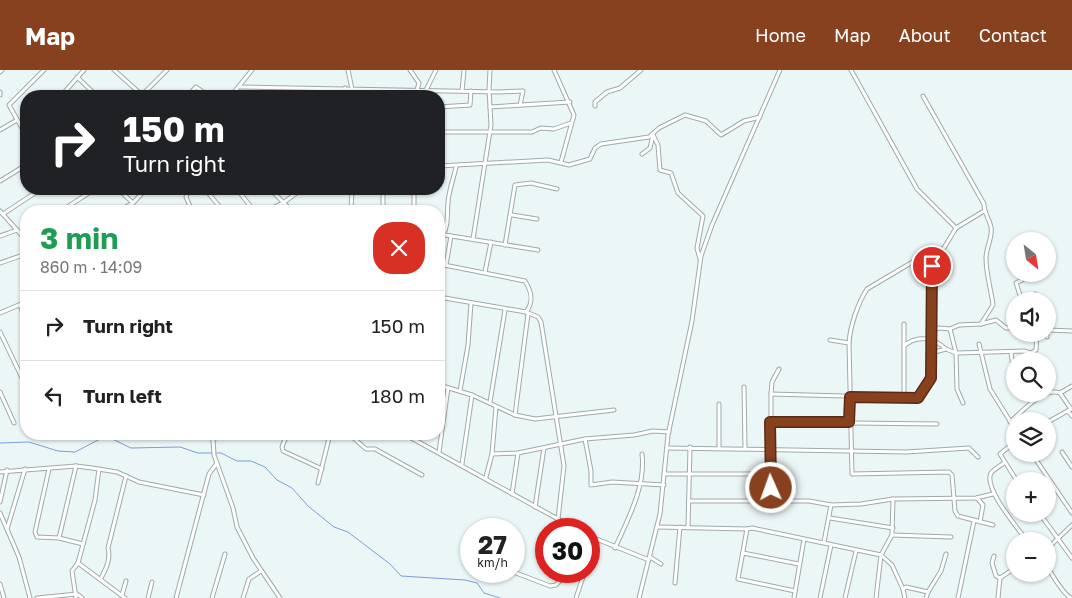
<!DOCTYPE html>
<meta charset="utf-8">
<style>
body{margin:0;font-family:"Golos Text",sans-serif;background:#f2f2f2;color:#222;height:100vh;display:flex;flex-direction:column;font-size:19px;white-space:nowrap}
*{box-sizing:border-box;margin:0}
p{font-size:16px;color:#767676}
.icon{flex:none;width:28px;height:28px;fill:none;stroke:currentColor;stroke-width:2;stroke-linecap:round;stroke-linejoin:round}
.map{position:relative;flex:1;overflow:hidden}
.sheet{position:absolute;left:20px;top:135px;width:425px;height:235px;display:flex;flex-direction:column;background:#fff;border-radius:20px;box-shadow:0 1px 4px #0004}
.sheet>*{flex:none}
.guide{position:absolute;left:20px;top:20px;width:425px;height:105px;border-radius:20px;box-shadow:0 1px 4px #0004;background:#202124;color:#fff;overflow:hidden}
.needle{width:32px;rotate:150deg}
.fabs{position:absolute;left:1006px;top:162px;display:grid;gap:10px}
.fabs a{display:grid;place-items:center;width:50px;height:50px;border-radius:50%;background:#fff;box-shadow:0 1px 4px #0004;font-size:25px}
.speed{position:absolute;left:460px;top:448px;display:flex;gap:10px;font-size:25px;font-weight:700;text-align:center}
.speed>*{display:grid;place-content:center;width:65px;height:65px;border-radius:50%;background:#fff;box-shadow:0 1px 4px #0004;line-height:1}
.speed small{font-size:12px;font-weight:400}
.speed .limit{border:8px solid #d22;background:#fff;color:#111}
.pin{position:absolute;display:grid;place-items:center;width:42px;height:42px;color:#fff;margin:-21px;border:2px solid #fff;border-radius:50%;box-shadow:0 1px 5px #0007}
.me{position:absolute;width:55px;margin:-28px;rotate:358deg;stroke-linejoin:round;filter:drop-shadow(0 0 4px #0008)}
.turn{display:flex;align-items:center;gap:18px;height:105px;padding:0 20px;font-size:22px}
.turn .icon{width:65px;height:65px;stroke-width:2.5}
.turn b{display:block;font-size:35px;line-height:42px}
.round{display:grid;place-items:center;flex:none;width:52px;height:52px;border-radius:20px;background:#f2f2f2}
.headline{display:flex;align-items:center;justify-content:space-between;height:85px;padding:0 20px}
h1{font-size:30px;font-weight:700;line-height:38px;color:#1e9e55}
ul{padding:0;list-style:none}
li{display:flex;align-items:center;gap:15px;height:70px;padding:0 20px;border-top:1px solid #e0e0e0}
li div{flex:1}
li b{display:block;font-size:19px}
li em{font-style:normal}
header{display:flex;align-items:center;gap:30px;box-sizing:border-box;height:70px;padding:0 25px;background:#88411f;color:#fff}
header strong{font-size:24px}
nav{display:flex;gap:28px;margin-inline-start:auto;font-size:18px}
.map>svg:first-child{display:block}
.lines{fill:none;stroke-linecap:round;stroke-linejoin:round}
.stream{stroke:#7b9fd9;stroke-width:1}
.minor-casing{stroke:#9faaaa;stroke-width:5}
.minor{stroke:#fff;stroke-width:3}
.route-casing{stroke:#582a14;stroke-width:12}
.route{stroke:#88411f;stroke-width:9}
</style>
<header>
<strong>Map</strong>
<nav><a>Home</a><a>Map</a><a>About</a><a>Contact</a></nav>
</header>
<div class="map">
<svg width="1072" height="528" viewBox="0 0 1072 528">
<rect width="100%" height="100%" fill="#ebf6f7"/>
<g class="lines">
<path class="stream" d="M0,373L29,372L58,381L75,382L106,366L131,378L180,377L198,383H221L237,391H251L265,397L277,410L292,418L308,436L334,457L348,462L390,494L401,506L465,510L477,513L484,523L500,528"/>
<g class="minor-casing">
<g id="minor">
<path d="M114,0L142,25"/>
<path d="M348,0L352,19"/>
<path d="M410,0L419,13L417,20"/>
<path d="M554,0L574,45L561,92"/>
<path d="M0,2L2,0"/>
<path d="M77,7L97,26"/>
<path d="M240,17L499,22L523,21L520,35"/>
<path d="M345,18L346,26"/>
<path d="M426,20L436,0"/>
<path d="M462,21L464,0"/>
<path d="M0,22V25"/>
<path d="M61,26L84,0"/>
<path d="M141,26L167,0"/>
<path d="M188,26L196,17L209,26"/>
<path d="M231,26L252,0"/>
<path d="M923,26L984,134C984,143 989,148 991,157C993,168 986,177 986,188C986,204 991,219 993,235L981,254"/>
<path d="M595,36V32L607,22L620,18L641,0"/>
<path d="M439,37L470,35L471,21"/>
<path d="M490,37L570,32"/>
<path d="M0,60L17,50"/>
<path d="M26,60H23L9,35L44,0"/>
<path d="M439,62H532L541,58L554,59L571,53"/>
<path d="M440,62V37"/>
<path d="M653,65L658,75L660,100L671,103L678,123L703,146L697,178L700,189"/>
<path d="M642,84L650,78L653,65"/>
<path d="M439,96L548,90L569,95L590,89L595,78L601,74L649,67L659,58L685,45L706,51L721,65L744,51L760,47"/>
<path d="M0,111L26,95"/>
<path d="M118,119L133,133"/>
<path d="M189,119L186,127L192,141"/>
<path d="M205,119L223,141"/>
<path d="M237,119L254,141"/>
<path d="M270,119L288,137L294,140L351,138"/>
<path d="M414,119V141"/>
<path d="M0,141L26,170"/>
<path d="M61,141L95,119"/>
<path d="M119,141L133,133L146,119"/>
<path d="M266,141L283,133L302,119"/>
<path d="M351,141L352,119"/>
<path d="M383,141V120L386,119"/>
<path d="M3,144L41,119"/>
<path d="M512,145L537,149"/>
<path d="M956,158L984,141"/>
<path d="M439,164L538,180"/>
<path d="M443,165C450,153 446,138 449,125C451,115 454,106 456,97"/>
<path d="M0,166L17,160"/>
<path d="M473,169L491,55L489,20L490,0"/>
<path d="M505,175L515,115L531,113L557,119"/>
<path d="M942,179L926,184L867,219C858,233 850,256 849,273L852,404L949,402L952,405L955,441L958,446L993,455"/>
<path d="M0,193L26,184"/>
<path d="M439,194L525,211C532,222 534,232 526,242"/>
<path d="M446,195L451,166"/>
<path d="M485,202L491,172"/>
<path d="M439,227L526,242L538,247L541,252L564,396L558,449"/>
<path d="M1022,231L1016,213L1028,207"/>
<path d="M1035,231V224"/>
<path d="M20,235L26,250"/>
<path d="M0,243L26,232"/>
<path d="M439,251L442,228"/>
<path d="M950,259L956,283L957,319L963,333"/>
<path d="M932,260L939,258L950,259L959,255L981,254L996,250L1006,258H1015"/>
<path d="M1048,260L1072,261"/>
<path d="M0,262L26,316"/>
<path d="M1047,267V264"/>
<path d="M830,270L849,273"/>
<path d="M979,274L990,319L1015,359"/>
<path d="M904,275V254"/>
<path d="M1011,282L1012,291"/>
<path d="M931,283L946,279L956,283L1024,281L1031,283L1036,280L1037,264"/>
<path d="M1031,283L1034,291"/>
<path d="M439,315L472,325L515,345L535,349L614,340"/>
<path d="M744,317L745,378"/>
<path d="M460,321L468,275L471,233"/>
<path d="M0,322L14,353"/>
<path d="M1060,323L1072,316"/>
<path d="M771,324L918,328L931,308L933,196L956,158L917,119L851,0"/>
<path d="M904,328V276C917,264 934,268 946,279"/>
<path d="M490,332L505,240"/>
<path d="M1068,341L1072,346"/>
<path d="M515,345L528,244"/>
<path d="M769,352L937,354"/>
<path d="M1010,352C1022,342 1043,317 1060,323L1071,339"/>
<path d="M1048,352L1071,339"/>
<path d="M208,364L213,370L214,385L233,438L237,457L253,488L280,528"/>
<path d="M287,364L282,377L283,381L322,399"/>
<path d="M349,364L366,379H375L422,405"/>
<path d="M404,364L576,459"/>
<path d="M585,369L591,401V415L612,412L664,415"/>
<path d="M213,370L220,364"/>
<path d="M1015,372L1000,384L1017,411"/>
<path d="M719,377V334"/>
<path d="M667,378L906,382L969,378L978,387"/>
<path d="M439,382L448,318"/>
<path d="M1062,382L1072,397"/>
<path d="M492,384L518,383L585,369L634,365L653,361L669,362"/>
<path d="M1032,384L1072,443"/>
<path d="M1004,393C1000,396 994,399 991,403C983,418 1018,458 1027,471"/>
<path d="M462,394L472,325"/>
<path d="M49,399L35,462L37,467L59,468L83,474"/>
<path d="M0,402L76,396L92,398L117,402L139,412L204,425"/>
<path d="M664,404H770"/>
<path d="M486,407L492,384L496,337"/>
<path d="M318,413L330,364"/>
<path d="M512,424L518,383"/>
<path d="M977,428L983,435L980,452"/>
<path d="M689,431H809L831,435L861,434L893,429L976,428L993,424"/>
<path d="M0,432L7,400"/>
<path d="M771,432V324L772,312L779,299"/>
<path d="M535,437L544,378"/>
<path d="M0,443L19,487L30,528"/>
<path d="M1040,444L1072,488"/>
<path d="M830,448L893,458"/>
<path d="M657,457L747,459"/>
<path d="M688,457L690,377"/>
<path d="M7,459L25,399"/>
<path d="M892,465L951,467"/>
<path d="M589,466L649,490"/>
<path d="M59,468L76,396"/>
<path d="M824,472L831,435"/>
<path d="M615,478C628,449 646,416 642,384"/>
<path d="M1048,478L1072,455"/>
<path d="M743,483L799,494"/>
<path d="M994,486L992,493L996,506L1000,508"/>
<path d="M650,487L661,494"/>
<path d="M78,493L125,528"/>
<path d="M589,493L598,470"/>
<path d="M1048,498C1053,506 1063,524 1071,528"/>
<path d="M511,501L550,516L556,515L569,501"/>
<path d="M101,508C106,499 111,489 108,478L126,406"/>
<path d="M1000,508L1015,498"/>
<path d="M675,513L680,457"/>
<path d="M0,514L4,528"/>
<path d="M795,521L738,509L747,459L752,458L881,485L892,495L903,519"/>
<path d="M928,522L941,501L946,484"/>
<path d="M122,525L126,511"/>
<path d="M37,528L77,524L82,528"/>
<path d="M76,528L72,501L78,493L95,430L99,399"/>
<path d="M148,528L152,512"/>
<path d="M176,528L209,404L217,393"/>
<path d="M212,528L225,484"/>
<path d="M243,528L249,509L261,501"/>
<path d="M576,528L585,501"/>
<path d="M639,528L660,444L668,365L692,251L701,186L712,155L780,0"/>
<path d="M794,528L804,469"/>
<path d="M820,528L831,475"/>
<path d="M845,528L856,481"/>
<path d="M876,528L881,485L892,465L893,429"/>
<path d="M905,528L903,519L906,517L928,522L926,528"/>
<path d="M958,528L974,451"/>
<path d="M998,528L1000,508"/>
</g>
</g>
<use href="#minor" class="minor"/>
</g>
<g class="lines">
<g class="route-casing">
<path id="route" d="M771,418L770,352H849L850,327L918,328L931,308L932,196"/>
</g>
<use href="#route" class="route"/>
</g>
</svg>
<div class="fabs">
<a><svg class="needle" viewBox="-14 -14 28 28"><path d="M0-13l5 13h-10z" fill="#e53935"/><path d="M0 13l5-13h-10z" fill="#767676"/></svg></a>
<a><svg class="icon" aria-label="sound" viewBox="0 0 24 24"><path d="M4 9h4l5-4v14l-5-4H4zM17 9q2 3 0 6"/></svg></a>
<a><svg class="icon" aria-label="search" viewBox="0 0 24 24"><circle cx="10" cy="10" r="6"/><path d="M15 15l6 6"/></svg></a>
<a><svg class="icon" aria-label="layers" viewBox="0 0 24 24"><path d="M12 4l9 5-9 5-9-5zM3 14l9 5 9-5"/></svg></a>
<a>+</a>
<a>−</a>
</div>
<div class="speed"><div>27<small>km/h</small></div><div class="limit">30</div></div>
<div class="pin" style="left:932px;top:196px;background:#d93025"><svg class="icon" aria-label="arrive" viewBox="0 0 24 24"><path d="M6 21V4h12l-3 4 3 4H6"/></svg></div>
<svg class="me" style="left:771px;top:418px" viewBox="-20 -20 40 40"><circle r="17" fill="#88411f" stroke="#fff" stroke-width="3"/><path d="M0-11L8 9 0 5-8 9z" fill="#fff"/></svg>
<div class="guide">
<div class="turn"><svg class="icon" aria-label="right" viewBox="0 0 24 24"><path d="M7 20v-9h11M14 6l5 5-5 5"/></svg><div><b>150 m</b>Turn right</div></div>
</div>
<section class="sheet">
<div class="headline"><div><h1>3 min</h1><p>860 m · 14:09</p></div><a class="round" style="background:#d93025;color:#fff"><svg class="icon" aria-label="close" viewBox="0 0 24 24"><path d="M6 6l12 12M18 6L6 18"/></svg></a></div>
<ul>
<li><svg class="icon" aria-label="right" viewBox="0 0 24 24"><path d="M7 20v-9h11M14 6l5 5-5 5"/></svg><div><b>Turn right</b></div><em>150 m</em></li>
<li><svg class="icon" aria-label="left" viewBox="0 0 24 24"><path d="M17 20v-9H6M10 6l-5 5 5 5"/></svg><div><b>Turn left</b></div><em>180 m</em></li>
</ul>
</section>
</div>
